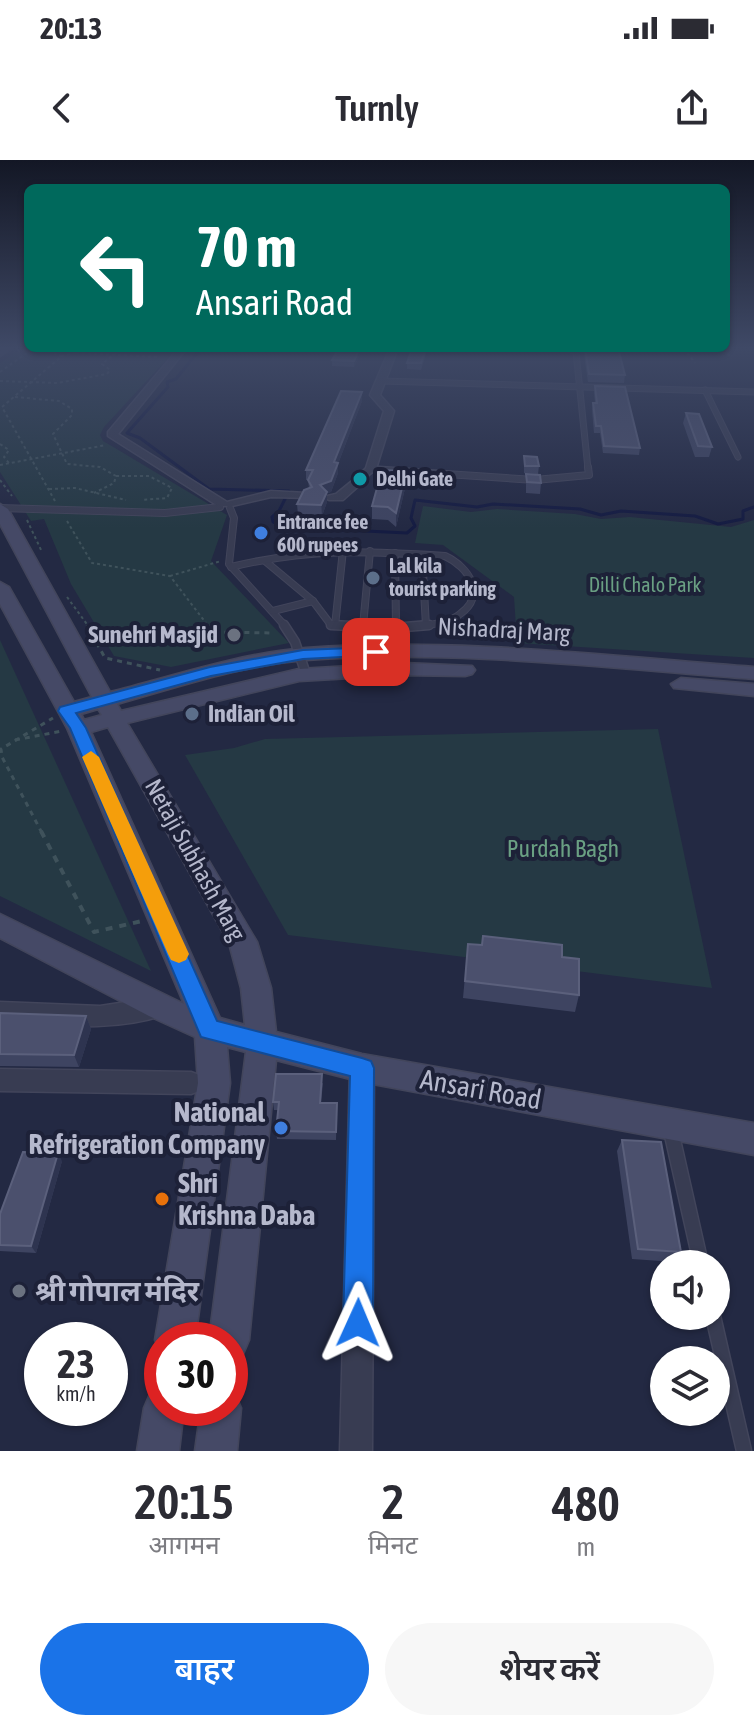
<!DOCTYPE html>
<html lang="hi">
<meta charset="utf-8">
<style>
body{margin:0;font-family:"Asap Condensed","Noto Sans Devanagari",sans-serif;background:#f7f7f7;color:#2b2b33;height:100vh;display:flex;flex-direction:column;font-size:30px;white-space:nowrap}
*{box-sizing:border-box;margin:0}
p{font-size:26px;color:#7c7c81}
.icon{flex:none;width:44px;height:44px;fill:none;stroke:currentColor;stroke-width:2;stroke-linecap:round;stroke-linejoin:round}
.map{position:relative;height:1291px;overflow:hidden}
.drawer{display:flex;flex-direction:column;background:#fff;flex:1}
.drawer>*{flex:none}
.banner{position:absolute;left:24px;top:24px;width:706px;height:168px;border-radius:12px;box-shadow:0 2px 6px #0004;background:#00695c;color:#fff;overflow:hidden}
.buttons{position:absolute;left:650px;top:1090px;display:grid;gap:16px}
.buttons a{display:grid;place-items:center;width:80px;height:80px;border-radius:50%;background:#fff;box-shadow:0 2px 6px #0004;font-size:40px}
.speed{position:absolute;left:24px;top:1162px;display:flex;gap:16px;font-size:40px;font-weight:700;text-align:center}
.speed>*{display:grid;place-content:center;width:104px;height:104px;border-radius:50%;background:#fff;box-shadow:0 2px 6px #0004;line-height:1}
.speed small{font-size:20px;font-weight:400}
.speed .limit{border:12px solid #d22;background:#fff;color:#111}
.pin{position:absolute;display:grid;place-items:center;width:68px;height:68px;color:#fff;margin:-34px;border-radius:16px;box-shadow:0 4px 12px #0006}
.me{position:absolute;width:88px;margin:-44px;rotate:1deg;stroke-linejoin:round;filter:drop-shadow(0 0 6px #0008)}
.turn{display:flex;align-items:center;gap:28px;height:168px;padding:0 40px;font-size:36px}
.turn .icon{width:104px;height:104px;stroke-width:2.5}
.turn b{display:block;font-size:56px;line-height:68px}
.eta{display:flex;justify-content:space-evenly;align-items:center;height:136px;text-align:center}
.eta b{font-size:48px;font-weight:600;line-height:56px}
.button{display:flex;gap:16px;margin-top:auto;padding:16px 40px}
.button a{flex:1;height:92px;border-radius:48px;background:#1a73e8;color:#fff;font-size:32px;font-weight:600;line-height:92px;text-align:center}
.button a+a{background:#f7f7f7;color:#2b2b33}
.status{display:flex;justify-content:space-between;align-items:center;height:56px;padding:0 40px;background:#fff;direction:ltr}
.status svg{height:22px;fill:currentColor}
header{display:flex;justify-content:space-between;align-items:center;height:104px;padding:0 40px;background:#fff;font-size:36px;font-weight:600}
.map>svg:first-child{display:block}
.green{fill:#253944}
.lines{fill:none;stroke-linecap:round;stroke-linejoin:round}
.stream{stroke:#151c42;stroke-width:3}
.lane-far3-casing{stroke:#42455b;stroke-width:7}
.lane-far2-casing{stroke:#42455b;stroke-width:8}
.lane-far1-casing{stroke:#42455b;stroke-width:11}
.lane-casing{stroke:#42455b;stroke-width:17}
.street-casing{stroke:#42455b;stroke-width:3}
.secondary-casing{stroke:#42455b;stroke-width:3}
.path-far2{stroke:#3f525b;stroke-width:2;stroke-dasharray:3 3;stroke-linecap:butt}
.path-far1{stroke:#3f525b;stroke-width:3;stroke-dasharray:5 5;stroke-linecap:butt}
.path{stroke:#3f525b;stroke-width:4;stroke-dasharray:7 7;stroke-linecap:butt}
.lane-far3{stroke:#383c52;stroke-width:5}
.lane-far2{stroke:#383c52;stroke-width:6}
.lane-far1{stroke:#383c52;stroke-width:8}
.lane{stroke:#383c52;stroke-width:14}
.street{fill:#383c52;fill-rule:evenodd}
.secondary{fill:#454966;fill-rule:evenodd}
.wall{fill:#3e4461}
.shaded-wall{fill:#2e3450}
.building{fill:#4b506d;stroke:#5b607c;stroke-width:2}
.route{fill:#1a73e8;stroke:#114b97;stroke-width:2}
.slow{fill:#f59e0b}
.culture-dot{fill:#0f9aa8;stroke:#1d2138;stroke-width:3}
.shop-dot{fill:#3f7fe0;stroke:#1d2138;stroke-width:3}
.service-dot{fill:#5c6f8a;stroke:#1d2138;stroke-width:3}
.worship-dot{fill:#6b7280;stroke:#1d2138;stroke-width:3}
.food-dot{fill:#e8710a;stroke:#1d2138;stroke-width:3}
.labels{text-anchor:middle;stroke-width:8;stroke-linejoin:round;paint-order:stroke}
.far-poi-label{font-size:20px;font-weight:bold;fill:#b5b8cc;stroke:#1d2138;text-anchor:start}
.far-park-label{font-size:20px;fill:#6aa083;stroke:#1d2138}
.street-label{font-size:24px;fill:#b5b8cc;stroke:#1d2138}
.poi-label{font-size:24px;font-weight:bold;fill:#b5b8cc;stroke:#1d2138;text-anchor:end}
.park-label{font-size:24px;fill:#6aa083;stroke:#1d2138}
.near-street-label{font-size:28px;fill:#b5b8cc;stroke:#1d2138}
.near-poi-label{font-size:28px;font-weight:bold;fill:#b5b8cc;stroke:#1d2138;text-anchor:start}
</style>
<div class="status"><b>20:13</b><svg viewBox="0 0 49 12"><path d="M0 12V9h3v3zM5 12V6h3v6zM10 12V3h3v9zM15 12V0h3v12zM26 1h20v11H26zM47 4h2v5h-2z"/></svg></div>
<header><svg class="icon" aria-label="back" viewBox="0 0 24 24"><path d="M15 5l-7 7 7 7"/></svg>Turnly<svg class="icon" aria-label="share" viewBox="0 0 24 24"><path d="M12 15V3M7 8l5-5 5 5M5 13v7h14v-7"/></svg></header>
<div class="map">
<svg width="754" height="1291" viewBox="0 0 754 1291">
<rect width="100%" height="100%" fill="#232943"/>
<g class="green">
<path d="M23,187L177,188L104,267L100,275L103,281L115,288L227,355L211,401L289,483L171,507L114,496L71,424L44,359L31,361L0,312V203Z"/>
<path d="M423,346L471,352L497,349L575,354L601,359L630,357L731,367L754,360V498L517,483L514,437L443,385L415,383Z"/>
<path d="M0,480L151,811L0,736Z"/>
<path d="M658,569L712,828L288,775L185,595L234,588L265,579Z"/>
</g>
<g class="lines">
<path class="stream" d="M201,188L176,219L167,222L168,227L127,273L140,278L209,329L289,331L279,351L272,357L273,362L283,367L407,373L415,366L411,358L415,340L477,347L493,344L580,349L601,355L621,351L695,356L718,364L743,359V351L754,347"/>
<g class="lane-far3-casing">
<g id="lane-far3">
<path d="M565,188L576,192L588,309"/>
<path d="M381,221L754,232"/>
<path d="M705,230L738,297"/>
</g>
</g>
<g class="lane-far2-casing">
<g id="lane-far2">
<path d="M371,309L535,320L589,315L588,307"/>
<path d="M0,348L165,353L220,347"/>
<path d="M230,348L234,358L229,404L286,467"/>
<path d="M395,393L396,466"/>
<path d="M422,395L426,466"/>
<path d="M265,401L313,441L331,465L354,467"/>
<path d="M231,407C309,388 366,391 445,396C469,407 487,435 460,454C449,463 432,464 418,467"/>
<path d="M273,451L313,441"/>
<path d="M335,466L343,390"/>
<path d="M363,466L370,391"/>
</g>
</g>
<g class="lane-far1-casing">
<g id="lane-far1">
<path d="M284,465L295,482L306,514"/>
<path d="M331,465L393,468L429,465"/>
</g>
</g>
<g class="lane-casing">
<g id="lane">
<path d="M671,971L701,1104"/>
<path d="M713,1156L744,1291"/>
</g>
</g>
<g class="street-casing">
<g id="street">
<path d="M179,188H187L118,274L227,342L271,331L306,333L310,334V338L271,337L232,346H218L108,276V272Z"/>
<path d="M390,188H398L380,235L394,251L376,309L365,318L359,315L366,308L384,251L370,235Z"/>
<path d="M352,321L362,323L343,340H329L323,337L336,334Z"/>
<path d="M159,837L167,840L170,847L167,854C114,873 55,865 0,862V842L100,846Z"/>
<path d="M362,897L370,900L374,908L372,1291H340L350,908L354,900Z"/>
<path d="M0,909L191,912L199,915L203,923L199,931L191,934L0,931Z"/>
</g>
</g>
<g class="secondary-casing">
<g id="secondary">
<path d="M13,187L0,196L1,187Z"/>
<path d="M0,344L8,349L110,532C174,516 240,493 306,488C454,477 606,496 754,507V519C606,508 454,489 306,500C242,505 178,527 117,544L121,551L299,509L403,503L472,506L475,510L472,514L465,516L403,515L299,521L127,563L257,782L271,828L276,872L362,894L754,963V995L362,922L276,900L249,1180L243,1194L230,1199V1180H209L246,892L227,887L230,923L195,1180H162L161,1194L155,1180L198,923L195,877L149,856L0,778V754L184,844L67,568L0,444V422L9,427L74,542L92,537L0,364ZM98,549L102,555L84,560L81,554ZM108,567L229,783L241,828L245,865L220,858L91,572Z"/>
<path d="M681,518L754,524V536L674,528L671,524Z"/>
<path d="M162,1228V1248H184L179,1291H137L144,1248L150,1234Z"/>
<path d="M230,1231L235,1234L241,1248L237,1291H195L201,1248H230Z"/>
</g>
</g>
<g class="path-far2">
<path d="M684,188L695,203"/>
<path d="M726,188L730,198"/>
<path d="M17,190L57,192"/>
<path d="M76,193L160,197"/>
<path d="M62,196L55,194L70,189"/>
<path d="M0,212L34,188"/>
<path d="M0,221L57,223L107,214L110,210L102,204L122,188"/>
<path d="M15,237L59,241L72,249V255L53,274L67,304L100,307L116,316L114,323L94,333"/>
<path d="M0,284L9,290L4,297L9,303"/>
<path d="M0,305L106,285"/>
<path d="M116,316H149L172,328L167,338L142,340"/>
<path d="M0,320L12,336"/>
<path d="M49,329L75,328L126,340"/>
<path d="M55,341L2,247L62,196L78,192L70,190"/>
<path d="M27,360L42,392"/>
<path d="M67,361L92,403L170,416L209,467"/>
<path d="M170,416L221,401"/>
<path d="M67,437L89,467"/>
</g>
<g class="path-far1">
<path d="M87,465L105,498L160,510"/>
<path d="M208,465L213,472L274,473"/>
<path d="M15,580L62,571"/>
<path d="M42,673L2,597L1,589L53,558"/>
</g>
<path class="path" d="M41,671L94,772L142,761"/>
<use href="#lane-far3" class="lane-far3"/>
<use href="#lane-far2" class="lane-far2"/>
<use href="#lane-far1" class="lane-far1"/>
<use href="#lane" class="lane"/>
<use href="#street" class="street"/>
<use href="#secondary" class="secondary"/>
</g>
<g class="wall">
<path d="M426,188V194L421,210L407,209V203Z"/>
<path d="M583,188H618L625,215L624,223L588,222Z"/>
<path d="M361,192L354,207L332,206V200Z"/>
<path d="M595,226L640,288L639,295L603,293L600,273H594L592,250L593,243H595L594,233Z"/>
<path d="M362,241L338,304V313L331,332L327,333V342L322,356L298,355L297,344L309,328L308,320H306V310Z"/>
<path d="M686,253L712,287L709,297H695L683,263Z"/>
<path d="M524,296L539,306L538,314L524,313Z"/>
<path d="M406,311V324L396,367L388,360L372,359V346Z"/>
<path d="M526,314L541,323L540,334L526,333Z"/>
<path d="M468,784L562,797L579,835L575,852L463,838Z"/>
<path d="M0,853L86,856L91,869L79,907L0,906Z"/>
<path d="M323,923L321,943H337L336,980L277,979L276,971L278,950H274L273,942Z"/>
<path d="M622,980L681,1092L675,1102L632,1099L617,991Z"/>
<path d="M62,1001L36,1093L0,1091V1054Z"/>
</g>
<g class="shaded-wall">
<path d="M360,188L361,192L354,207V201Z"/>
<path d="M362,232V241L338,304V313L331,332L327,333V342L322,356L320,325L334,302Z"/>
<path d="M406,311V324L396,367V353Z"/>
<path d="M86,856L91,869L79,907L74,895Z"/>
<path d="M58,993L62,1001L36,1093L31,1086Z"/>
</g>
<g class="building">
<path d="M339,188H360L354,201L332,200Z"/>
<path d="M412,188H426L421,203H407Z"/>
<path d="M585,188H618L625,215L589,214Z"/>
<path d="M595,226L625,227L640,288L604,286L601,266H596L593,243H597Z"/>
<path d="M341,231L362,232L334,302L338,303L331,321L320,325L327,332L321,345L297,344L304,330L312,327L308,320L313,310H306Z"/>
<path d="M686,253L699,254L712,287L698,286Z"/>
<path d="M524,296L537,297L539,306H525Z"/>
<path d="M382,310L406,311L396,353L388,347L372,346Z"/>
<path d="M526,314L540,315L541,323L527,322Z"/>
<path d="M483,776L562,785V797L579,799V835L465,821L468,784L482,785Z"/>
<path d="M0,853L86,856L74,895L0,894Z"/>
<path d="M276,914H322L320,943H337L336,972L276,971L279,942H273Z"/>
<path d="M622,980L661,982L681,1092L638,1089Z"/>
<path d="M23,992L58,993L31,1086L0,1085V1054Z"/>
</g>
<linearGradient id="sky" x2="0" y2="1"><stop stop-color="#131725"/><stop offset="0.51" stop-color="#3f4966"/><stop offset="1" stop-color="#3f4966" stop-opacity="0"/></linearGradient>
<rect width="754" height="368" fill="url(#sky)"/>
<path class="route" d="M376,487L383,492L381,495L303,499L211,516L76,553L86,568L217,861L362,898L371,901L374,908L373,1163L368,1174L358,1178L348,1174L343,1163L350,916L201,877L70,568L58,551L60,547L210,507L303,490Z"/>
<path class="slow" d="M91,591L99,597L189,794L186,800L179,803L171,800L168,794L82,597Z"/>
<circle class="culture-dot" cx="360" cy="319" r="8"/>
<g class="shop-dot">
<circle cx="261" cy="373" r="8"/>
<circle cx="281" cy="968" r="8"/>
</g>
<g class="service-dot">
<circle cx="373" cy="418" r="8"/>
<circle cx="192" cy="554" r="8"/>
</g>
<g class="worship-dot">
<circle cx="234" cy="475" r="8"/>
<circle cx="19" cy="1131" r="8"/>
</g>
<circle class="food-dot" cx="162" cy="1039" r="8"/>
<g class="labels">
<g class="far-poi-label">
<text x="376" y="326">Delhi Gate</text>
<text x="277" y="369">Entrance fee<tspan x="277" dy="23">600 rupees</tspan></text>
<text x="389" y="413">Lal kila<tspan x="389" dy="23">tourist parking</tspan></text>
</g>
<g class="far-park-label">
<text x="645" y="432">Dilli Chalo Park</text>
</g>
<g class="street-label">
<text transform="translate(504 470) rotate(3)" y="8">Nishadraj Marg</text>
<text transform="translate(195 700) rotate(61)" y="8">Netaji Subhash Marg</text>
</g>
<g class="poi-label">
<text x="218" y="483">Sunehri Masjid</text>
<text x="208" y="562" text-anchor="start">Indian Oil</text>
</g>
<g class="park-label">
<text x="563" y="697">Purdah Bagh</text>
</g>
<g class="near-street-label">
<text transform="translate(481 929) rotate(10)" y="10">Ansari Road</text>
</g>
<g class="near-poi-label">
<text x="265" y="962" text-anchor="end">National<tspan x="265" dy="32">Refrigeration Company</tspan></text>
<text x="178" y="1033">Shri<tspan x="178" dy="32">Krishna Daba</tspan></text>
<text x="35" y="1141">श्री गोपाल मंदिर</text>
</g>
</g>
</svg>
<div class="buttons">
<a><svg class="icon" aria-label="sound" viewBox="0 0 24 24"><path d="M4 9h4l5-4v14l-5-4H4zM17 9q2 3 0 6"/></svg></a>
<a><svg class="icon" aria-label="layers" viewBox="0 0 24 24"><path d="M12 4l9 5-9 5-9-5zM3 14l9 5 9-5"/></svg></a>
</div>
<div class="speed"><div>23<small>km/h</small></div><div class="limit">30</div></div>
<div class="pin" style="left:376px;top:492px;background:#d93025"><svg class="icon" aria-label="arrive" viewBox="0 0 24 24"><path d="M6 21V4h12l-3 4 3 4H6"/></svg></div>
<svg class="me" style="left:358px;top:1163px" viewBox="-20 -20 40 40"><path d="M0-17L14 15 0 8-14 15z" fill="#1a73e8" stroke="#fff" stroke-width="4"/></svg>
<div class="banner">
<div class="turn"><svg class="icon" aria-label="left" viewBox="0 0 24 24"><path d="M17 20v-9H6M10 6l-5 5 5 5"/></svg><div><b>70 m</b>Ansari Road</div></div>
</div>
</div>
<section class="drawer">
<div class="eta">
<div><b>20:15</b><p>आगमन</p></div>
<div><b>2</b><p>मिनट</p></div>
<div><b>480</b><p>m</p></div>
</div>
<div class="button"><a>बाहर</a><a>शेयर करें</a></div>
</section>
